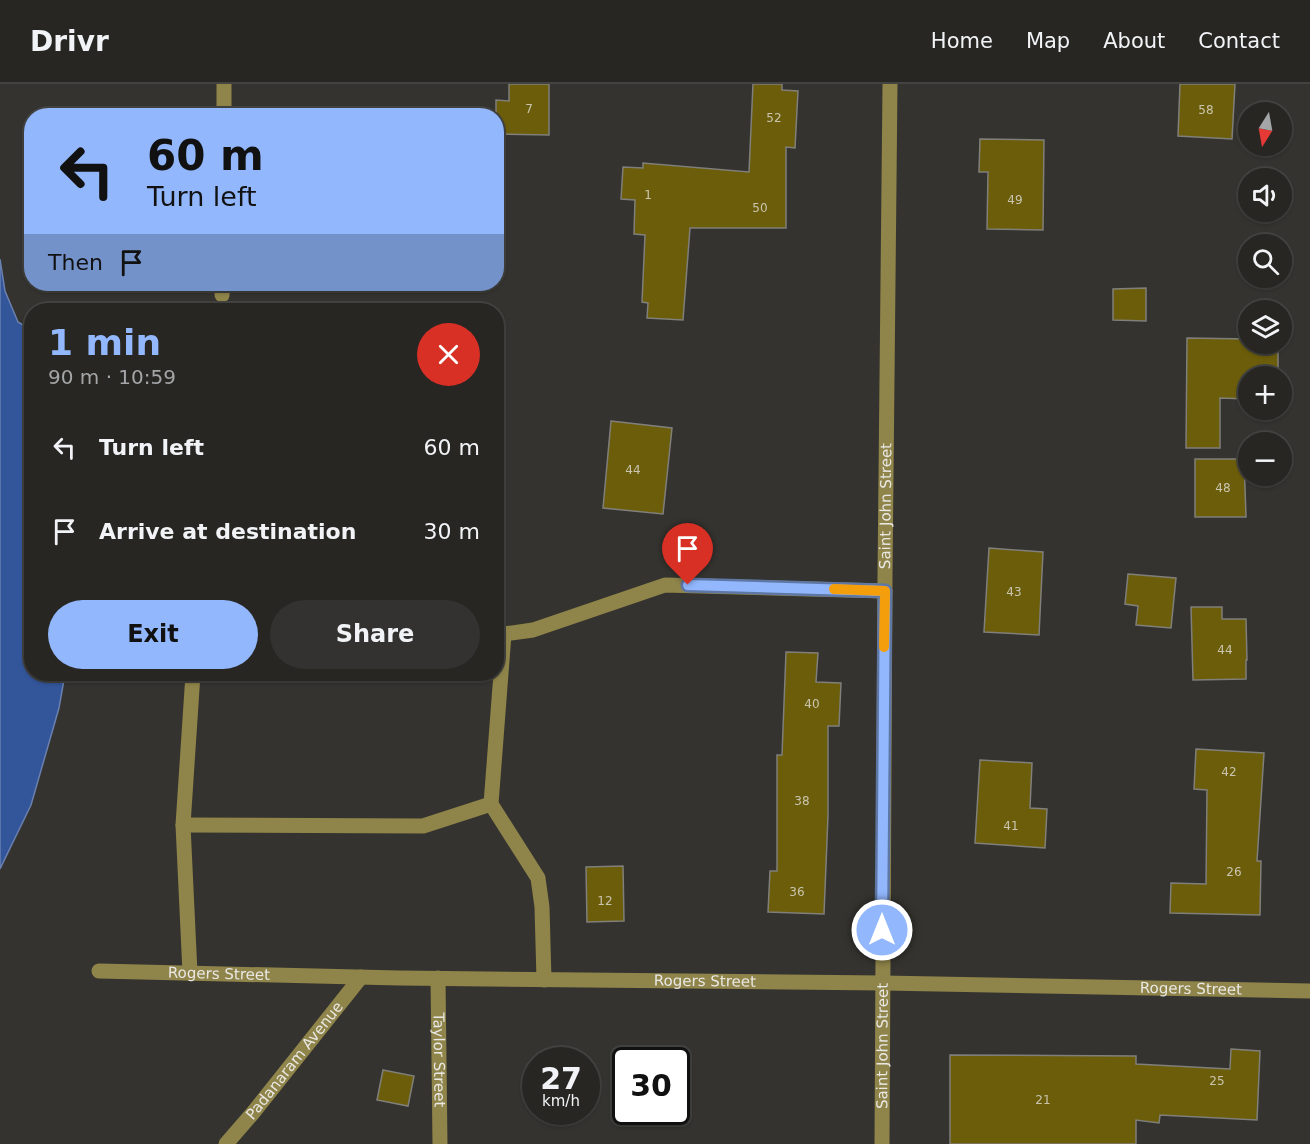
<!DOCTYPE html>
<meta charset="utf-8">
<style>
body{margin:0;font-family:"DejaVu Sans",sans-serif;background:#333230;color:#f1f3f6;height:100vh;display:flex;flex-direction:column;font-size:22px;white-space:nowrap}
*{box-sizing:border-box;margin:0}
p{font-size:20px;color:#a4a5a6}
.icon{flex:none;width:33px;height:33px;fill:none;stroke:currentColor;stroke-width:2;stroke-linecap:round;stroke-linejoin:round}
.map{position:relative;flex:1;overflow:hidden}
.drawer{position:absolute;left:24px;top:219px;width:480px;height:378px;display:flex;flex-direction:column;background:#272623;border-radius:24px;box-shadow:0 2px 4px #0004,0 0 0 2px #434341}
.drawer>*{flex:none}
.guide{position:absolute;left:24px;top:24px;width:480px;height:183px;border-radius:24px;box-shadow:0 2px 4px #0004,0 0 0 2px #434341;background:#92b7fd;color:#111;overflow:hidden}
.needle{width:39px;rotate:191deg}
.buttons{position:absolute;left:1238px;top:18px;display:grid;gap:12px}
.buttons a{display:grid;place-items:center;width:54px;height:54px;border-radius:50%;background:#272623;box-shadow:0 2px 4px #0004,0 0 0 2px #434341;font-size:30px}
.speed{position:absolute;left:522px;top:963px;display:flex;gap:12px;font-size:30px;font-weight:700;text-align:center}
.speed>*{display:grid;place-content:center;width:78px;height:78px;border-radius:50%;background:#272623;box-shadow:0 2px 4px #0004,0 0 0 2px #434341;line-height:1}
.speed small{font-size:15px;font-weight:400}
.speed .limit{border:3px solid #111;border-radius:9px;background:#fff;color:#111}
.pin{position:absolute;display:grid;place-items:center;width:51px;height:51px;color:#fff;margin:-62px -26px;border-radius:50% 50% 50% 0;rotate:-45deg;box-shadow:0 0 6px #0007}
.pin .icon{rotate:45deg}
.me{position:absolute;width:66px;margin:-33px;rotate:0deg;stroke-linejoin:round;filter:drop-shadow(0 0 4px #0008)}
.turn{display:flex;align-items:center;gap:21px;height:126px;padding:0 24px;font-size:27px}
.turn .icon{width:78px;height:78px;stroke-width:2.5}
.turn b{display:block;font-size:42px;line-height:51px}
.then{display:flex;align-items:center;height:57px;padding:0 24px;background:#0003;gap:12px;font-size:22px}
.round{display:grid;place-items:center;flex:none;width:63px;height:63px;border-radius:32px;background:#333230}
.summary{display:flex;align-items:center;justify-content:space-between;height:102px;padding:0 24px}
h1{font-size:36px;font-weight:800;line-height:45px;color:#92b7fd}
.button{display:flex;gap:12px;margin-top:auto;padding:12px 24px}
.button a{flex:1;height:69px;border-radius:36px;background:#92b7fd;color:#111;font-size:24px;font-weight:800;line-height:69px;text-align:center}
.button a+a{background:#333230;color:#f1f3f6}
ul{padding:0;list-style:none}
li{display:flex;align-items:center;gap:18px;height:84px;padding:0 24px}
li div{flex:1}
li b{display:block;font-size:22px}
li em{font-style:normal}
header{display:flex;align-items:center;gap:36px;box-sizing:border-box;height:84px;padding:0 30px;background:#272623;border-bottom:2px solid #434341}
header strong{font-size:28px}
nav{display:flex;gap:33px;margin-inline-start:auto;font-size:21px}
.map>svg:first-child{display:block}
.water{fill:#33559a;stroke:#6a81b0;stroke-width:1.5}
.building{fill:#6b5d0a;stroke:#807f7a;stroke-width:1.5}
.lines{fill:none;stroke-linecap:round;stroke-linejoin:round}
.minor{stroke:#8f8449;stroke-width:15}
.route-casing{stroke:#5f77a4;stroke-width:15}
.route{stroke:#92b7fd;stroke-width:10}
.slow{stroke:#f59e0b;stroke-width:10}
.labels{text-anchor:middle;stroke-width:4.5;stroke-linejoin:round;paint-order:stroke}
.number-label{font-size:12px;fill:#cac5ae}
.street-label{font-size:15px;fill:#e9e8e5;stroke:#1b1b19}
</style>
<header>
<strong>Drivr</strong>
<nav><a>Home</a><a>Map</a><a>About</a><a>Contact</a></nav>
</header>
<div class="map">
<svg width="1310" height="1060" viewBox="0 0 1310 1060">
<rect width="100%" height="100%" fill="#34332f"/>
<path class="water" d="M0,175L5,207L18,238L31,246L32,590H65L59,624L31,721L0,785Z"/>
<g class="building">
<path d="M509,0H549V51L496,50V16L509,17Z"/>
<path d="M753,0H782V6L798,7L795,64L786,63V144H690L683,236L647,234L648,219L642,218L645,151L634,150L635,116L621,115L623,83L643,84V79L749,88Z"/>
<path d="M1180,0H1235L1232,55L1178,52Z"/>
<path d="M980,55L1044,56L1043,146L987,145L988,88H979Z"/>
<path d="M1146,204V237L1113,236V205Z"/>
<path d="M1187,254L1248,255V260H1278V292H1248V315L1220,314V364H1186Z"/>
<path d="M611,337L672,344L663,430L603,424Z"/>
<path d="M1195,375H1244L1246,433H1195Z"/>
<path d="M989,464L1043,468L1039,551L984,548Z"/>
<path d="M1128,490L1176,494L1171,544L1136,541L1138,522L1125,520Z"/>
<path d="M1191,523H1222V535H1246L1247,576H1246V595L1193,596Z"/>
<path d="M786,568L818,569L816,598L841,599L839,642H828V732L824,830L768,828L770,787H777V671H782Z"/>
<path d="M1196,665L1264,669L1257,777H1261L1260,831L1170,829L1171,799L1206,800L1207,706L1194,705Z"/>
<path d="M980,676L1032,679L1030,724L1047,725L1045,764L975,759Z"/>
<path d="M623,782L624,837L587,838L586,783Z"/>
<path d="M1231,965L1260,967L1257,1036L1160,1031L1159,1039L1136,1036V1060H950V971L1136,972V980L1230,985Z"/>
<path d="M383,986L414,992L408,1022L377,1016Z"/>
</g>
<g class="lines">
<g class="minor">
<path d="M224,32V0"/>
<path d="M222,211L223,200"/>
<path d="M496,550H504L533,546L665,501L885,507"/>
<path d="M504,550L491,720L538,794L542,823L544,896"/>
<path d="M183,741L423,742L491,720"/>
<path id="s1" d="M99,887L399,894L883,899L1310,907"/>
<path d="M190,889L183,741L193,590"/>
<path id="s2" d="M438,894L440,1060"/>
<path id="s3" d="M226,1060L252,1030L361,893"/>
<path id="s4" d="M882,1060L885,492L890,0"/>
</g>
</g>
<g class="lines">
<g class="route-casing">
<path id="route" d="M688,501L885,507L882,846"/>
</g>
<use href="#route" class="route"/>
<path class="slow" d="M834,505L885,507L884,563"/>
</g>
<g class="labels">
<g class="number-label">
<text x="529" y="29">7</text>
<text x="1206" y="30">58</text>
<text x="774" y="38">52</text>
<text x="648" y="115">1</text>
<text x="1015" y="120">49</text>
<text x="760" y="128">50</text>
<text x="633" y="390">44</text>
<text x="1223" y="408">48</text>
<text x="1014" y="512">43</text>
<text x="1225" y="570">44</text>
<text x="812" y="624">40</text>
<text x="1229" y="692">42</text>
<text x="802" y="721">38</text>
<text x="1011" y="746">41</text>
<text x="1234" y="792">26</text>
<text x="797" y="812">36</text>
<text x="605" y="821">12</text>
<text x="1217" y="1001">25</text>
<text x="1043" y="1020">21</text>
</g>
<g class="street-label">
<text dy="5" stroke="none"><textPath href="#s4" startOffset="638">Saint John Street</textPath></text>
<text dy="5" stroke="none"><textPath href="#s1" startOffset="120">Rogers Street</textPath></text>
<text dy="5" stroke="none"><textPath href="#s1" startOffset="606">Rogers Street</textPath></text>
<text dy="5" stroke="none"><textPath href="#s1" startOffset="1092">Rogers Street</textPath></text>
<text dy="5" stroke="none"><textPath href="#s4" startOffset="98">Saint John Street</textPath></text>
<text dy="5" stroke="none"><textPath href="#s3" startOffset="108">Padanaram Avenue</textPath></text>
<text dy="5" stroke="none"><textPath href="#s2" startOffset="82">Taylor Street</textPath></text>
</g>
</g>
</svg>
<div class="buttons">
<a><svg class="needle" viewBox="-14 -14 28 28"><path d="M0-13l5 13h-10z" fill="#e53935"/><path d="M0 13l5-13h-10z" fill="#a4a5a6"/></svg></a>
<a><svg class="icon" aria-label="sound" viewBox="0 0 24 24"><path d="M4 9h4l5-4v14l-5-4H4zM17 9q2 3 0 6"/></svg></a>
<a><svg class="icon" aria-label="search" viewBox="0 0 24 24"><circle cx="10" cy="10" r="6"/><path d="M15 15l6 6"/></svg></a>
<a><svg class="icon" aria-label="layers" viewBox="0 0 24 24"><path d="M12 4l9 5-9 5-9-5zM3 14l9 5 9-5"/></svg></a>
<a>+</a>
<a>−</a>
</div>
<div class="speed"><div>27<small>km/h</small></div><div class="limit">30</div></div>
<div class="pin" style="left:688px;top:501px;background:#d93025"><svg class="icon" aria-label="arrive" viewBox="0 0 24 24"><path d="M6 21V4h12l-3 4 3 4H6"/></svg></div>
<svg class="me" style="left:882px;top:846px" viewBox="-20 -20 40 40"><circle r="17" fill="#92b7fd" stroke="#fff" stroke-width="3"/><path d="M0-11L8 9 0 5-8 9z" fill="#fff"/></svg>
<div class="guide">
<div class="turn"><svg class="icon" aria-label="left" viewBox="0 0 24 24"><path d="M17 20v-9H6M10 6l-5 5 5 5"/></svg><div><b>60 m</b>Turn left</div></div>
<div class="then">Then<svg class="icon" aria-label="arrive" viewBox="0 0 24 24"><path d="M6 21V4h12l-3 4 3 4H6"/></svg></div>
</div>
<section class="drawer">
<div class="summary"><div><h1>1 min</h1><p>90 m · 10:59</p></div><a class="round" style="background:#d93025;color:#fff"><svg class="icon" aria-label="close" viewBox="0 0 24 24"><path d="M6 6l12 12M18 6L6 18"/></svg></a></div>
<ul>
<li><svg class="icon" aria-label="left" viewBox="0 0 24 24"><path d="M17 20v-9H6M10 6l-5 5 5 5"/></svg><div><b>Turn left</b></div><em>60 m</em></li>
<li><svg class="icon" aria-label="arrive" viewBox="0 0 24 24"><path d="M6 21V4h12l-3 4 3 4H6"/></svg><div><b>Arrive at destination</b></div><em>30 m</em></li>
</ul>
<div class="button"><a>Exit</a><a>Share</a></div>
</section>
</div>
